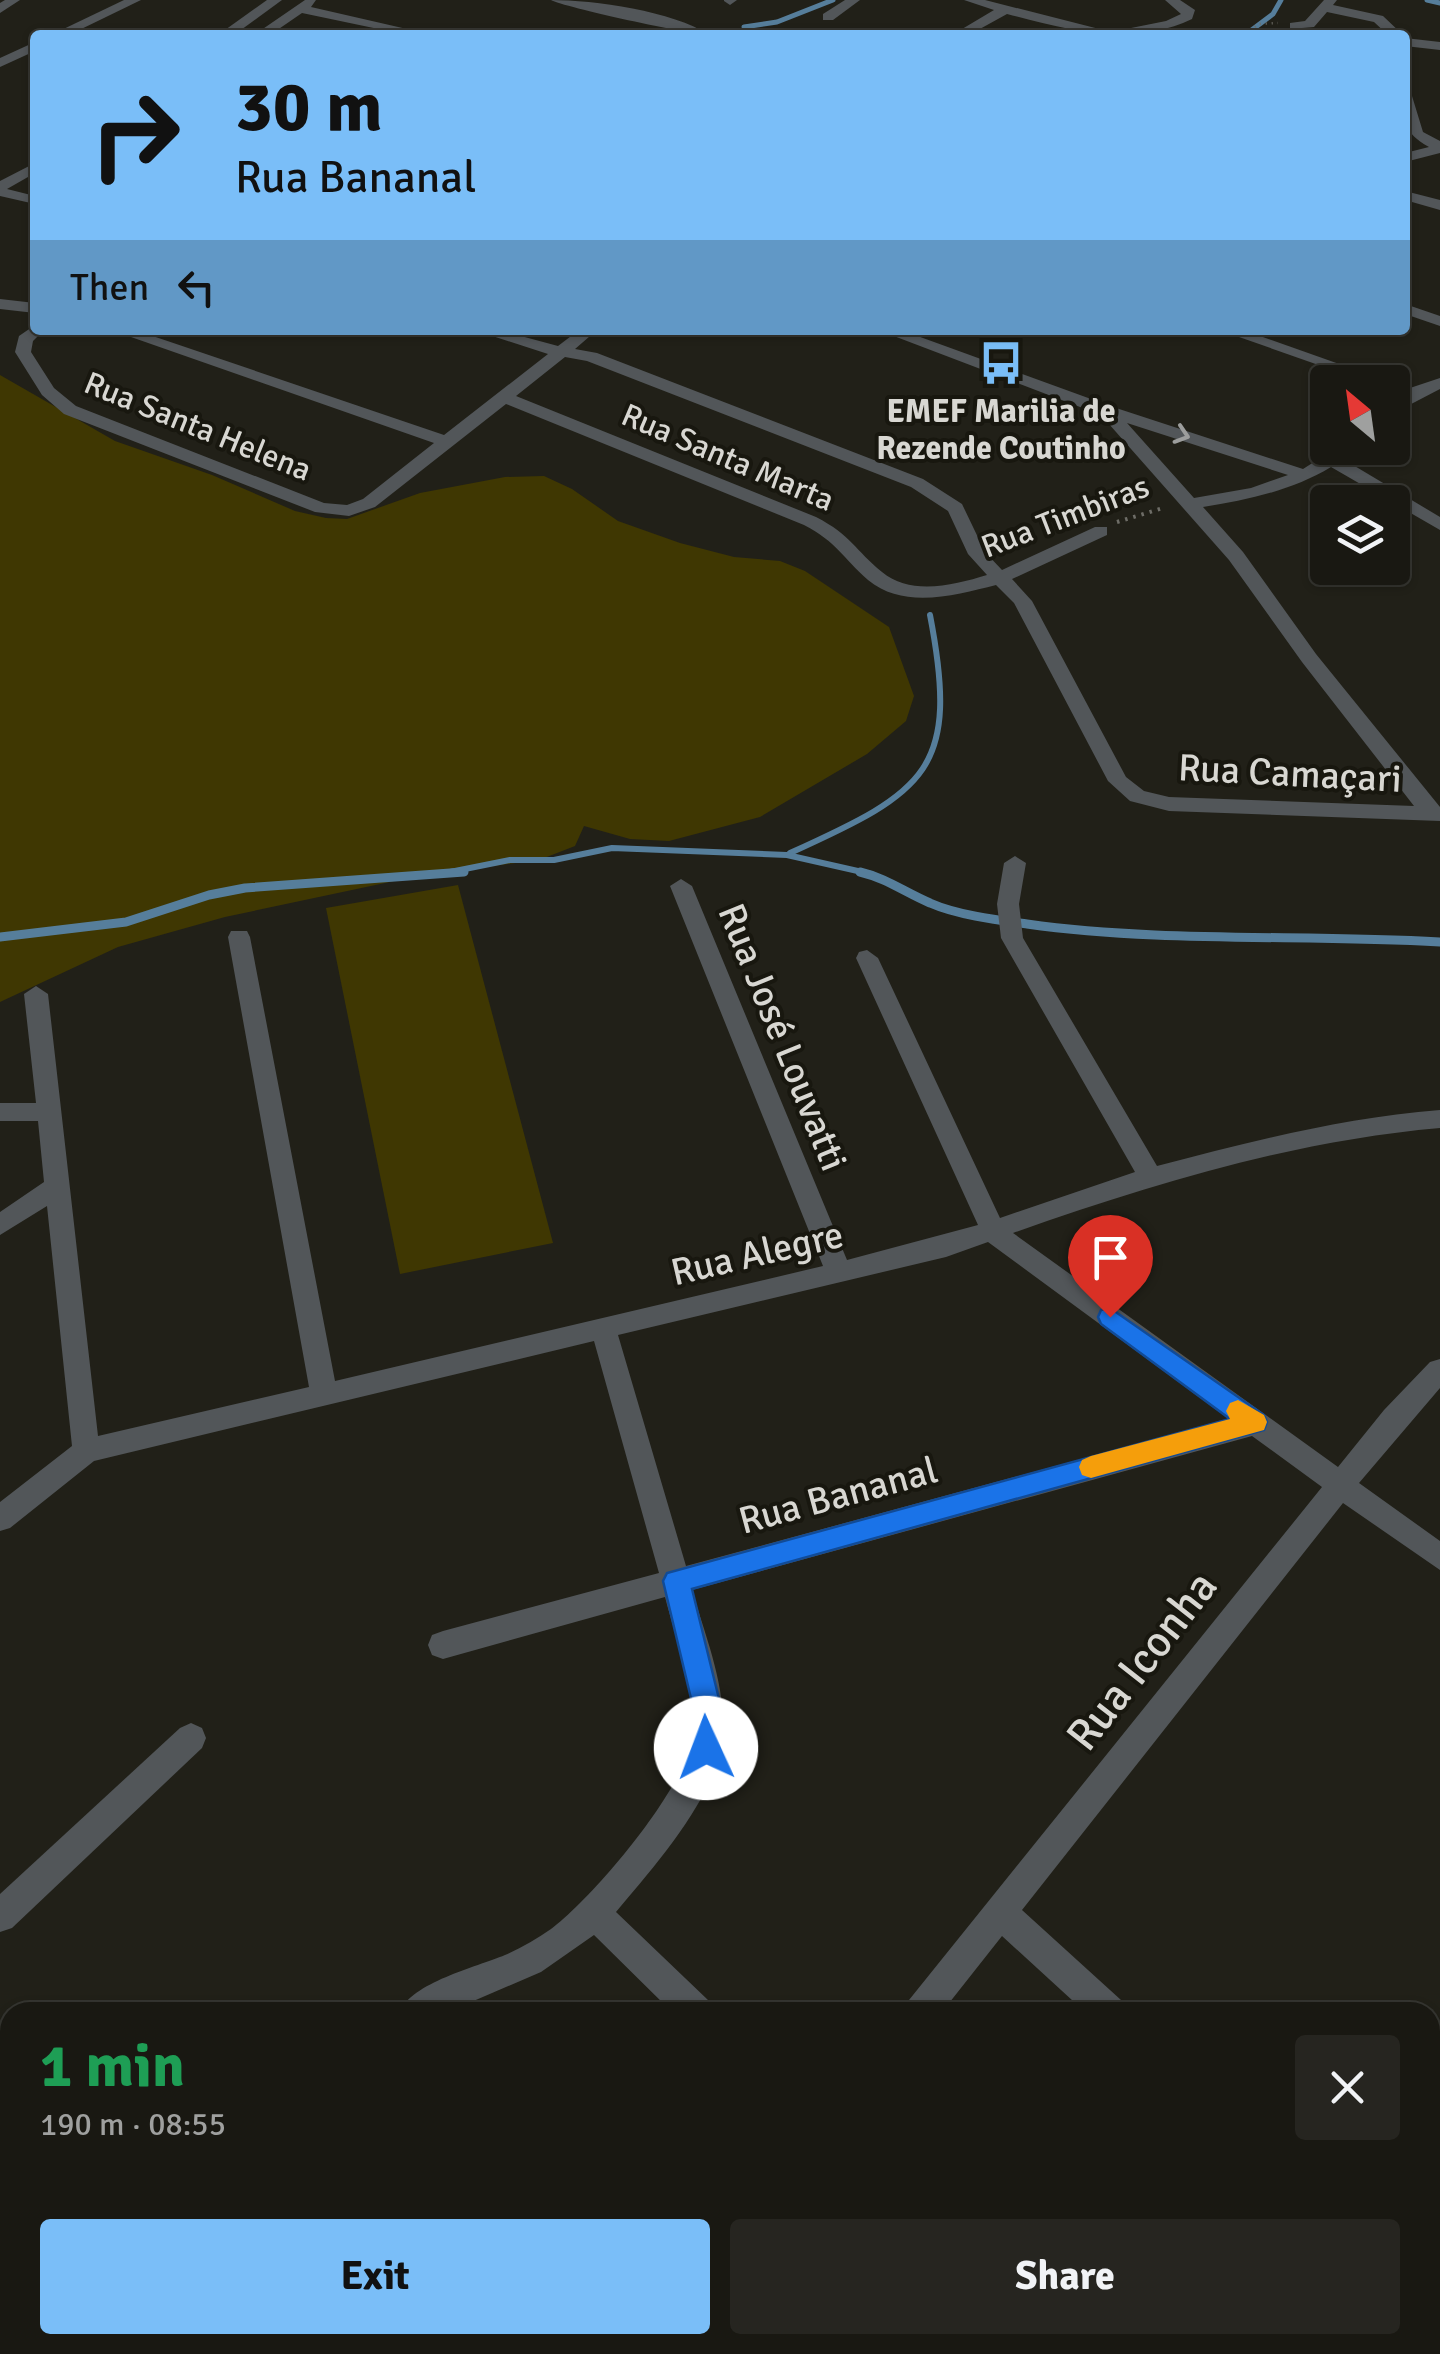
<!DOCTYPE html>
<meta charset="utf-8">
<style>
body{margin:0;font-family:Signika,sans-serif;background:#262520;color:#f1f3f6;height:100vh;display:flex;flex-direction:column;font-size:38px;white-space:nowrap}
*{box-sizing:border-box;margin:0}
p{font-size:32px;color:#9fa09f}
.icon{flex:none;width:55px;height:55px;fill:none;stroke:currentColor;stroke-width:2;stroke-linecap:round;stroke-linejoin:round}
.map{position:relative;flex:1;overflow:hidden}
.sheet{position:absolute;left:0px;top:2002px;width:1440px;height:352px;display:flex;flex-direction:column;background:#191812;border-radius:30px 30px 0 0;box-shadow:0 2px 8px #0004,0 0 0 2px #373732}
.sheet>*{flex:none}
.hud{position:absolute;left:30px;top:30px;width:1380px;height:305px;border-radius:10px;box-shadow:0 2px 8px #0004,0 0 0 2px #373732;background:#7abef8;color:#111;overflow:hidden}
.needle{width:65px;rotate:331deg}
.controls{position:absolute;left:1310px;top:365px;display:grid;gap:20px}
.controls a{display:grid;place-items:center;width:100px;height:100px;border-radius:10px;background:#191812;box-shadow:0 2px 8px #0004,0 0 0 2px #373732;font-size:50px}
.pin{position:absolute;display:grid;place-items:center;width:85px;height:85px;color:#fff;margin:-102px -42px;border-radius:50% 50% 50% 0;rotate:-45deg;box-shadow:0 0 10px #0007}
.pin .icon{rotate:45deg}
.me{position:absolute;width:110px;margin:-55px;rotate:358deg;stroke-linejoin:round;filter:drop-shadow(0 0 8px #0008)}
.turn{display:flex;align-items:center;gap:35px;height:210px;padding:0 40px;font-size:45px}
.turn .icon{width:130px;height:130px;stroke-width:2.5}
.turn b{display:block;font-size:70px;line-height:85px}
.then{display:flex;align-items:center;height:95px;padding:0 40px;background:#0003;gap:20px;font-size:38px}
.round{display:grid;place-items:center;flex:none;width:105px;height:105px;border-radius:10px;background:#262520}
.headline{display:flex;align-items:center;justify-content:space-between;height:170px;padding:0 40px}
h1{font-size:60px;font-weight:700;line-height:75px;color:#1e9e55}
.primary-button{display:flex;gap:20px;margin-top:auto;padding:20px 40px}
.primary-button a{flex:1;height:115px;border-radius:10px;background:#7abef8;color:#111;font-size:40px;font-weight:700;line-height:115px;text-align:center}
.primary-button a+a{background:#262520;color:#f1f3f6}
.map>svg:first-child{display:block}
.green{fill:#3f3702}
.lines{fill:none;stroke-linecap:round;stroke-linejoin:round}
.stream-far2{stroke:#567e9b;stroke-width:5}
.stream-far1{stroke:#567e9b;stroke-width:6}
.stream{stroke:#567e9b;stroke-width:9}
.path-far1{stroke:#6e6d67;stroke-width:2.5;stroke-dasharray:1 5;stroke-linecap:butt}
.path{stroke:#6e6d67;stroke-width:4;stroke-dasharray:2.5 6;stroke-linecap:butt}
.minor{fill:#525659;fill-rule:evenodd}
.oneway{stroke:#9c9d9c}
.route{fill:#1a73e8;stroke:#114b97;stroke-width:2.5}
.slow{fill:#f59e0b}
.labels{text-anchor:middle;stroke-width:8;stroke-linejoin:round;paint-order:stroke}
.far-poi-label{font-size:32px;font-weight:bold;fill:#d8d7d2;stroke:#18170f}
.far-street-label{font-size:32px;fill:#d8d7d2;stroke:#18170f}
.street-label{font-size:38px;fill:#d8d7d2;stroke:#18170f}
.near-street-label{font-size:45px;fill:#d8d7d2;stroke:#18170f}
</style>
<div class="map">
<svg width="1440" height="2354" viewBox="0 0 1440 2354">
<rect width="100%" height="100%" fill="#212018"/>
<g class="green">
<path d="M0,375L115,441L212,475L295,511L326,518L347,519L420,493L505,477L544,476L572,489L618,521L680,543L734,557L780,561L805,571L889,627L914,696L906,721L867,754L760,817L669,841L630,839L584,826L575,846L539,860L418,876L225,917L118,947L0,1002Z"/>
<path d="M458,885L553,1243L400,1274L326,908Z"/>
</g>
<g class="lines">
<g class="stream-far2">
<path d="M1427,0L1440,3"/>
<path d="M744,27L777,22L833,0"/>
<path d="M1245,35L1273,14L1281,0"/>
</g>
<g class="stream-far1">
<path d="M790,853C927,791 960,770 930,615"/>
<path d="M440,874L510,860H554L612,848L787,855L871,874"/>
</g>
<g class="stream">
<path d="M860,872C886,878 906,893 930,903C957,915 997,920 1027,924C1163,943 1303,934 1440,942"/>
<path d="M0,937L126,922L209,895L245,888L464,872"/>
</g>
<path class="path-far1" d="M1246,35L1258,24L1278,23"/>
<path class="path" d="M1117,522L1163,508"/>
<g class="minor">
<path d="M5,0H20L0,13V3Z"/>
<path d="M124,0H141L69,35H51Z"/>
<path d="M267,0H282L234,35H218Z"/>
<path d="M305,0H316L311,7L433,35H407L302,13L270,35H254Z"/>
<path d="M551,0C594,0 673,11 709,35C692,35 563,7 551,0Z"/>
<path d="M737,0L730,5L724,1V0Z"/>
<path d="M845,0H860L833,20H823V14Z"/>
<path d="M964,0H985L1111,32L1166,21L1181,14L1165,0H1180L1195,10L1192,19C1130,48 1070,30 1007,14L969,35H952L994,10Z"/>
<path d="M1324,0H1337L1333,5L1383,16L1403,35H1388L1374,22L1327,12L1314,27L1290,29V23L1305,21Z"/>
<path d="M1405,38L1440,42V50L1405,46Z"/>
<path d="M35,42V51L0,67V58Z"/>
<path d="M1405,92L1412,96L1423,132L1440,141V153L1405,162V153L1429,147C1402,132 1405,121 1405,92Z"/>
<path d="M35,163V173L7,189L35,196V204L0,196V181Z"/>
<path d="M1405,191L1440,200V210L1405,200Z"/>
<path d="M0,299L35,303V313L0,309Z"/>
<path d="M1405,304L1440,316V326L1405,314Z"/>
<path d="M35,325V330H44L33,341L31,352L54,388L76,406L324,503L347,505L363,499L434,443L111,330H135L444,435L548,354L474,330H499L558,346L579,330H597L575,349L597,353L923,479L962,504L985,552L1002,570L1095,527H1107V535L1012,579L1032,601L1126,777L1144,791L1169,797L1414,806L1302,662L1229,560L1101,415L878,330H901L1113,407L1303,469L1336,448H1355L1343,459L1440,517V530L1331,467C1293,490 1248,500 1203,507L1243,552L1316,654L1440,807V821L1169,811L1130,801L1108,781L1014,603L996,585C956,595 904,610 868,580C842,557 838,543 804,525L506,404L375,507L349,516L315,512L64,414L42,395L15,352L19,336ZM565,357L587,361L911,487L948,511L968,554L987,575C954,585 911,596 882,572C855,550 851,535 816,517L516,396ZM1127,423L1288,475L1251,488L1194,498Z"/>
<path d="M1219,330H1243L1390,382H1367Z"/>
<path d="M1440,378V389L1392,414V400L1407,389Z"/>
<path d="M1015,856L1026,863L1019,904L1023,938L1157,1166C1252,1141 1342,1118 1440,1110V1128C1292,1141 1153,1184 1013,1233L1338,1467L1384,1410L1430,1362L1440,1359V1388L1359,1483L1440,1541V1570L1343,1503L1022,1910L1121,2000L1126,2012H1085L1002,1936L942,2012H904L909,2000L1322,1487L1252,1436L692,1590C705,1635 726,1686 723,1734C720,1793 653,1868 616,1912L708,2000L713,2012H672L594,1935L541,1972L448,2012H400C411,1983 476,1967 505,1955C521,1948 537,1939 551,1929C593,1898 690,1784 693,1732C695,1688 676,1640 665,1597L443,1659L432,1655L428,1645L432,1635L443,1631L659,1573L594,1341L94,1461L10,1528L0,1531V1502L72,1446L47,1206L0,1235V1212L44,1182L38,1121H0V1103H36L24,994L36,986L48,994L98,1436L309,1387L228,937L231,931H247L250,937L335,1381L823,1266L670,886L681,879L692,886L847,1260L978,1225L856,958L859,952L867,950L878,958L1000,1218L1135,1172L1001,938L997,904L1004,863ZM988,1242L1229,1419L686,1566L618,1335L946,1257Z"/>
<path d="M191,1723L202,1728L206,1738L202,1748L12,1928L0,1932V1894L180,1728Z"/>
<path d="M1440,2021V2063L1430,2067V2025Z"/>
<path d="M56,2345H98L94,2354H52Z"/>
<path d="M633,2345H675L671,2354H629Z"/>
<path d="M1024,2345H1068L1072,2354H1028Z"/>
<path d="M1176,2345H1217L1213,2354H1172Z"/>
</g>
</g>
<defs><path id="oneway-chevron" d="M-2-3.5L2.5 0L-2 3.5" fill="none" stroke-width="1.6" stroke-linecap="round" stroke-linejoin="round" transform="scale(2.5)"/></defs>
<use class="oneway" href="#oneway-chevron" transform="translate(1182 435) rotate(18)"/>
<path class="route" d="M1110,1308L1264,1415L1267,1422L1264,1430L692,1589L722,1711L716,1757L706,1761L696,1757L692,1748L694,1711L663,1581L667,1573L1230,1419L1101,1324L1098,1317L1101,1310Z"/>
<path class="slow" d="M1238,1400L1264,1415L1267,1422L1264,1430L1091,1478L1082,1475L1079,1467L1082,1460L1091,1456L1230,1419L1226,1411L1230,1403Z"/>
<defs>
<g id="bus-bare" transform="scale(3.45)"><path d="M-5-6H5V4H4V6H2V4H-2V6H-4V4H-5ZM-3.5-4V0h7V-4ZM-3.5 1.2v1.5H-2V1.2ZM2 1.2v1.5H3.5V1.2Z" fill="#7abef8" stroke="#18170f" stroke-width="2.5" paint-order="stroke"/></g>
</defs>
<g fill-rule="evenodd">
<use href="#bus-bare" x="1001" y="363"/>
</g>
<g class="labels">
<g class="far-poi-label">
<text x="1001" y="422">EMEF Marilia de<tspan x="1001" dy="37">Rezende Coutinho</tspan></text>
</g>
<g class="far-street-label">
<text transform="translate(198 426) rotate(22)" y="11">Rua Santa Helena</text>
<text transform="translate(728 457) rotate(23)" y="11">Rua Santa Marta</text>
<text transform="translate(1065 516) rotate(-21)" y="11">Rua Timbiras</text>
</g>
<g class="street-label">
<text transform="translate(1290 773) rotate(3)" y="13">Rua Camaçari</text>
<text transform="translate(783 1037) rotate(68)" y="13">Rua José Louvatti</text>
<text transform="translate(757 1253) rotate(-13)" y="13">Rua Alegre</text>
<text transform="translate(838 1495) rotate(-15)" y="13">Rua Bananal</text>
</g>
<g class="near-street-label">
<text transform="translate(1141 1660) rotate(-52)" y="16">Rua Iconha</text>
</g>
</g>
</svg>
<div class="controls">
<a><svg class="needle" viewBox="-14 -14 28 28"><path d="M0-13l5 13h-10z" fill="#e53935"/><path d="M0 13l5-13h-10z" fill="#9fa09f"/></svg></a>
<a><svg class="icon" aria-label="layers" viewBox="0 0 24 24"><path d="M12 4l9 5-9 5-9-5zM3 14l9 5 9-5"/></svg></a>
</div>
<div class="pin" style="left:1110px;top:1317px;background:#d93025"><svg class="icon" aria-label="arrive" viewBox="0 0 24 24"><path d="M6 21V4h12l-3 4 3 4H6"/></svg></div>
<svg class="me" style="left:706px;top:1748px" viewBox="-20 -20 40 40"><circle r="19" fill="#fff"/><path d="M0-13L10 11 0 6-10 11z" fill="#1a73e8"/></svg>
<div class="hud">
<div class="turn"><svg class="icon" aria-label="right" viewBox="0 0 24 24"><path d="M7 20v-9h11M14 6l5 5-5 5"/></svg><div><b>30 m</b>Rua Bananal</div></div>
<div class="then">Then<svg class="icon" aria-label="left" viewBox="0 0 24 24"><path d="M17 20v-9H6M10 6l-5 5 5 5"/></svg></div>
</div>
<section class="sheet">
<div class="headline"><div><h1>1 min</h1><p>190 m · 08:55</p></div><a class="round"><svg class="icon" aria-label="close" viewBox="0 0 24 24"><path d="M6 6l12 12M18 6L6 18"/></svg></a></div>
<div class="primary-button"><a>Exit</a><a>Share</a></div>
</section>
</div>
